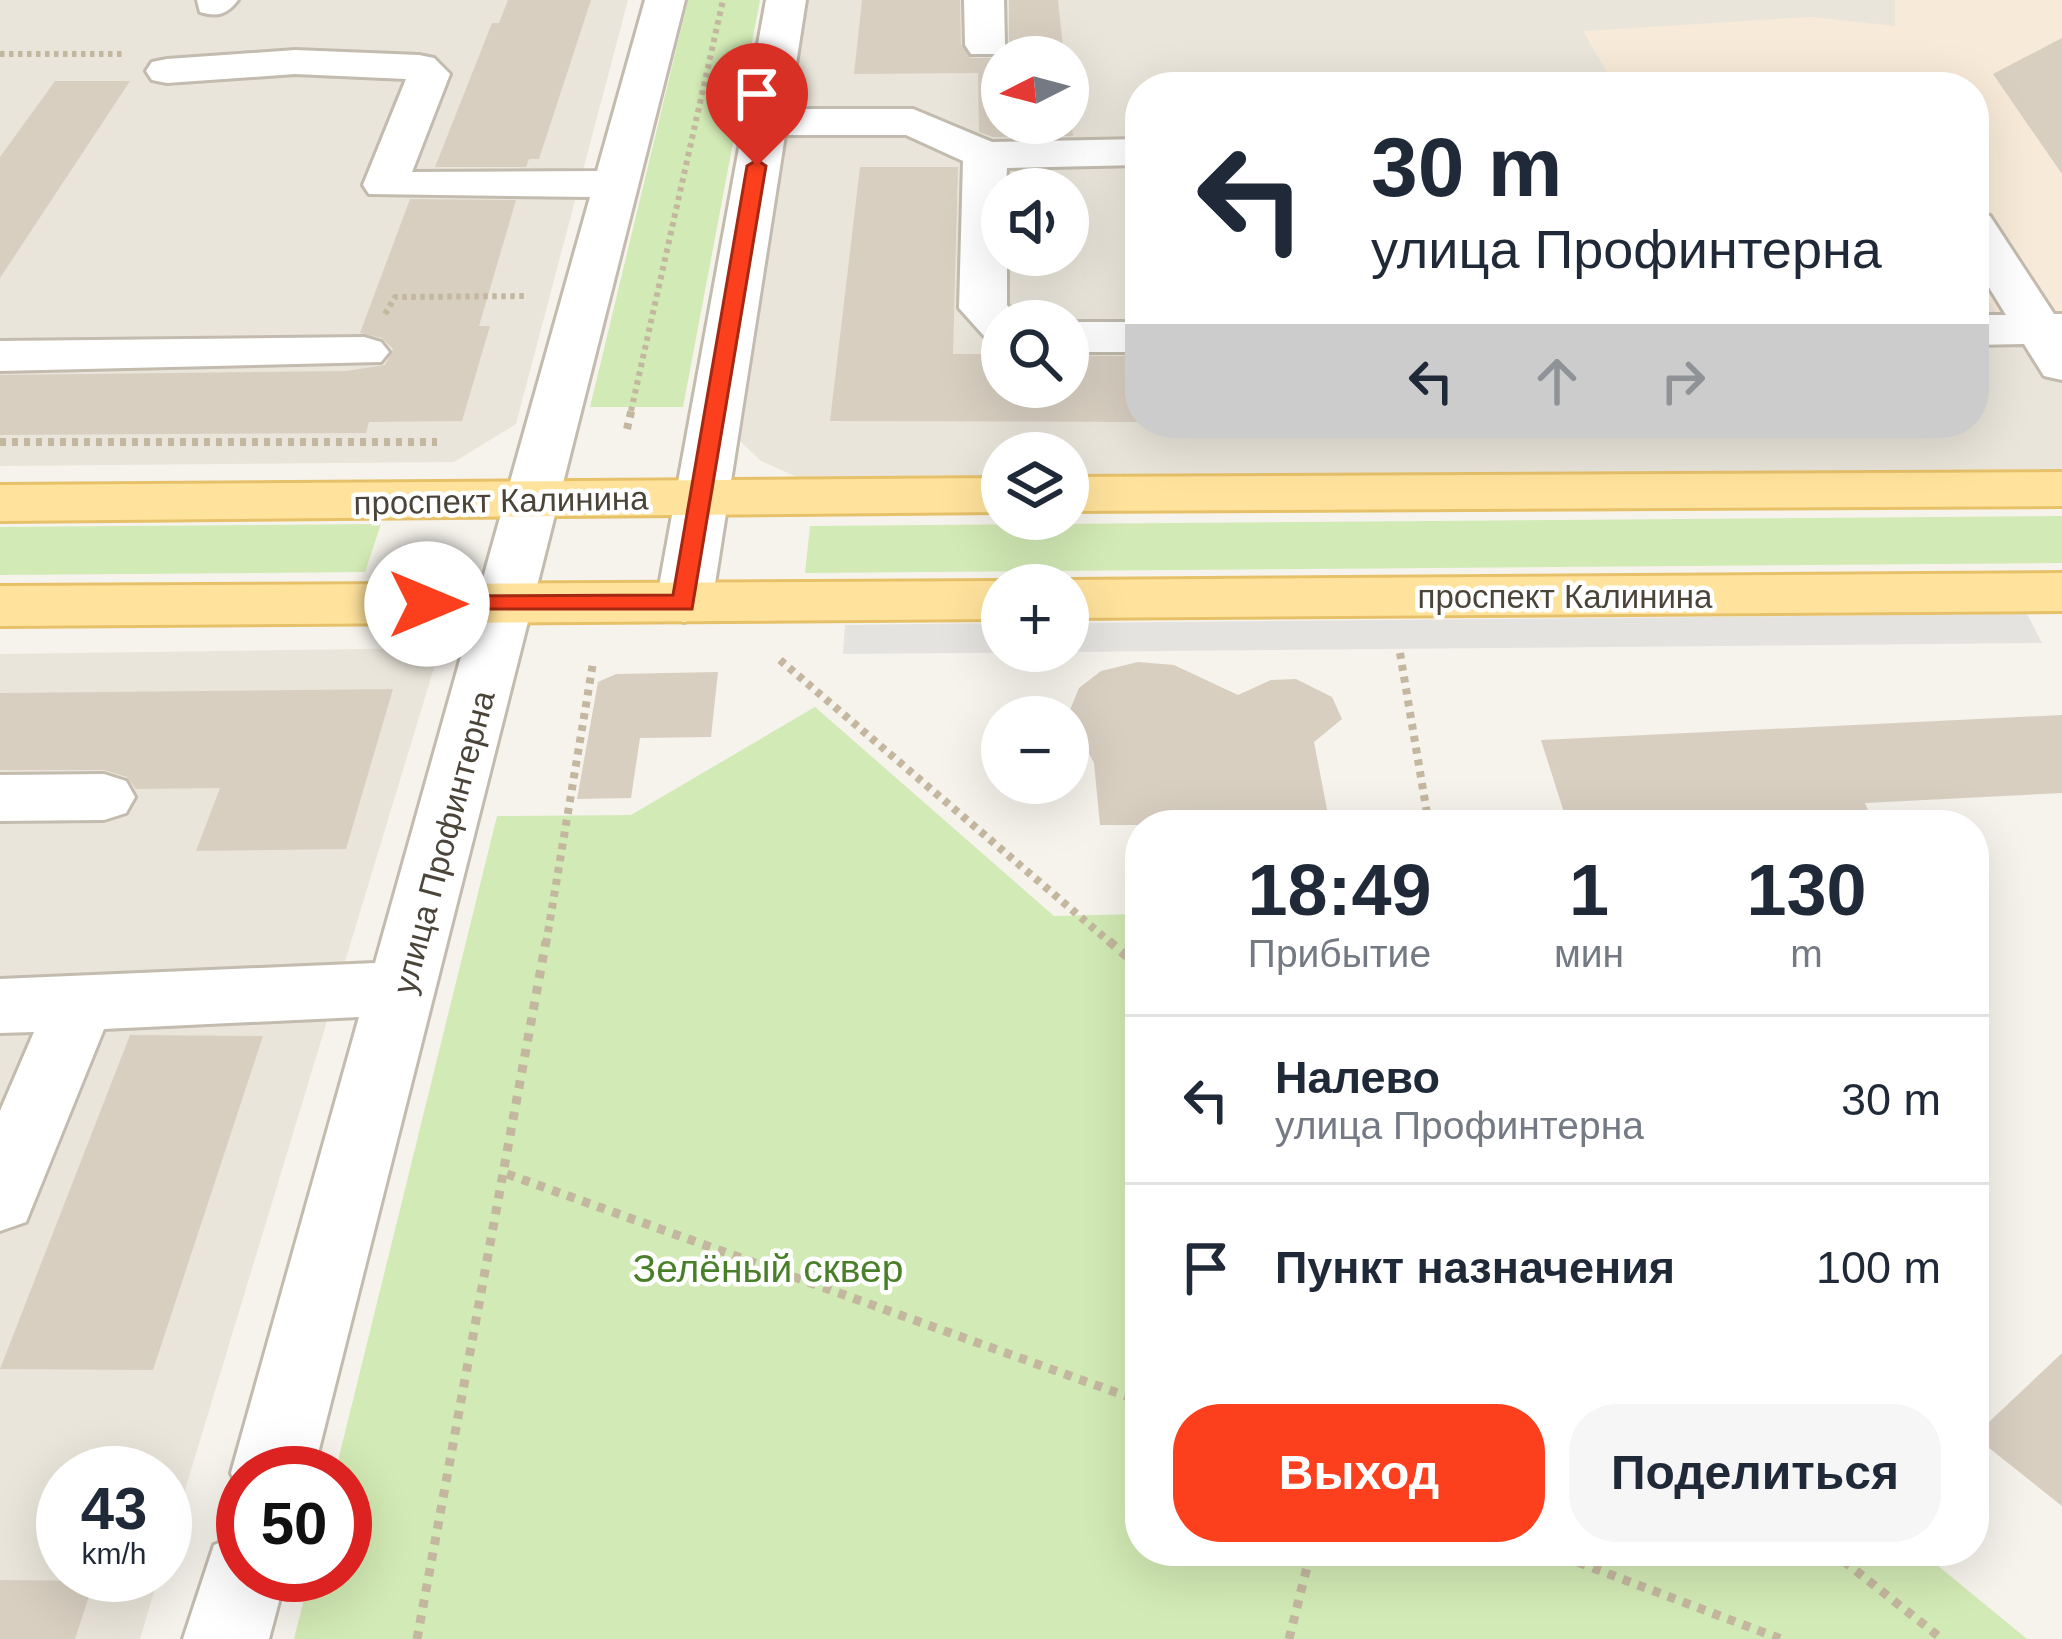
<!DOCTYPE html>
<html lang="ru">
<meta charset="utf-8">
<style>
body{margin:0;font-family:Arial,sans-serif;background:#f6f6f7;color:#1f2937;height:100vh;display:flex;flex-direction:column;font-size:45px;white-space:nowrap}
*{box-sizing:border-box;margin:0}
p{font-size:39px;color:#747a83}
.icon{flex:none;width:66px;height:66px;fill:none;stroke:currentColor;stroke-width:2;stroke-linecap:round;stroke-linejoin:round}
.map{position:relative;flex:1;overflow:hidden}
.sheet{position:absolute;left:1125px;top:810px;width:864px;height:756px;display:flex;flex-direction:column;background:#fff;border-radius:48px;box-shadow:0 12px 48px #0002}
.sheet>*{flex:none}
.top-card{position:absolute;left:1125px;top:72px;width:864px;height:366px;border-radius:48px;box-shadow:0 12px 48px #0002;background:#fff;color:#1f2937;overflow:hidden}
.needle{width:78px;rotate:264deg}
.buttons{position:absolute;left:981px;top:36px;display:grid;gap:24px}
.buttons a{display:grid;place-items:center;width:108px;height:108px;border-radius:50%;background:#fff;box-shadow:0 12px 48px #0002;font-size:60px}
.speed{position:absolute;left:36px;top:1446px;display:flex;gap:24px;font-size:60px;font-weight:700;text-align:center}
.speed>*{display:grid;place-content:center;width:156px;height:156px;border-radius:50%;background:#fff;box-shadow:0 12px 48px #0002;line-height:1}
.speed small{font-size:30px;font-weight:400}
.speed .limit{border:18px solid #d22;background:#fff;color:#111}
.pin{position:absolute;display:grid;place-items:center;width:102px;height:102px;color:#fff;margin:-123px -51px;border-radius:50% 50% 50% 0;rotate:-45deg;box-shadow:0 0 12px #0007}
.pin .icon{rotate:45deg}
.me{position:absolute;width:132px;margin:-66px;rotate:90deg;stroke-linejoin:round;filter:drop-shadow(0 0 9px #0008)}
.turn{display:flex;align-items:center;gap:42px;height:252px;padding:0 48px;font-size:54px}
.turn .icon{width:156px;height:156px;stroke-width:2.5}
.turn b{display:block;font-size:84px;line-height:102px}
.lanes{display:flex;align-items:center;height:114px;padding:0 48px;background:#0003;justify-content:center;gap:60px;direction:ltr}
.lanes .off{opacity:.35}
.eta{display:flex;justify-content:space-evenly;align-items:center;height:204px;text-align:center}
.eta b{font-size:72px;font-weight:700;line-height:84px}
.primary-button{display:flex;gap:24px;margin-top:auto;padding:24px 48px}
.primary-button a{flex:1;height:138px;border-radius:48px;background:#fc3f1d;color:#fff;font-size:48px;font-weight:700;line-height:138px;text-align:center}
.primary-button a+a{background:#f6f6f7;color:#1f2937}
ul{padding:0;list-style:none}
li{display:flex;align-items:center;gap:36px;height:168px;padding:0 48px;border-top:3px solid #e0e1e3}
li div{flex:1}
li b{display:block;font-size:45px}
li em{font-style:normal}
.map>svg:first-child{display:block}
.residential{fill:#eae5da;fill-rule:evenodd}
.commercial{fill:#f7ead8}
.green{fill:#d2eab5}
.parking{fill:#e5e3e0}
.building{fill:#d8cfc1}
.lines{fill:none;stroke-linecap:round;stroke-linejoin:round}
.minor-casing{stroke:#c2bbae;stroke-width:6}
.major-casing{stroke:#e6c16a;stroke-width:6}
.path-far2{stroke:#c4b79f;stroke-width:6;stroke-dasharray:4.5 4.5;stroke-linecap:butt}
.path-far1{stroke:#c4b79f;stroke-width:8;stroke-dasharray:6 6;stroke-linecap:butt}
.path{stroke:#c4b79f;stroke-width:9;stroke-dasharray:8 8;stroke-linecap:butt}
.minor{fill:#fff;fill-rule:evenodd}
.major{fill:#ffe39c;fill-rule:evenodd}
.route{fill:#fc3f1d;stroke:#a42913;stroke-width:3}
.labels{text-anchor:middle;stroke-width:9;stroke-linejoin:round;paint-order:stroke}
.street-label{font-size:33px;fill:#4b4439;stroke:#fff}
.near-park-label{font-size:39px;fill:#4a7f2a;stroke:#fff}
</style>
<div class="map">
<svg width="2062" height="1639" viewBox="0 0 2062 1639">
<rect width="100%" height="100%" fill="#f6f3ec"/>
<g class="residential">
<path d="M0,0H628L516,424L454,462L0,466Z"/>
<path d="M805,0H1895L1896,27L1811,17L1584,32L1616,87H1140V423H1974V276L1999,317H2062V472L1068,478V453H1002V479L804,480L761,461L740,441ZM1002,57H1068V123H1002ZM1002,189H1068V255H1002ZM1002,321H1068V387H1002Z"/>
<path d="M440,648L165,1556V1473H63V1575H159L140,1639H0V654Z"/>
</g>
<path class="commercial" d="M1895,0H2062V317H1999L1974,276V87H1616L1584,31L1811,17L1895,26Z"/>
<g class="green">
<path d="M688,0H760L683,407H590Z"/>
<path d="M2062,516V563L805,573L810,526Z"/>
<path d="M381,524L365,572L0,575V527Z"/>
<path d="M815,707L1054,916L1140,914V1551H1920L2027,1639H294L310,1575H345V1473H335L497,816L631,815Z"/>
</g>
<path class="parking" d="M2027,614L2042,643L843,654L845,625L1002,623V651H1068V623Z"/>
<g class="building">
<path d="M508,0H591L539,159H529L526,167H435L492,23H499Z"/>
<path d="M862,0H960L961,45L971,58H999L1009,47V0H1058L1064,57H1002V123H1068V93L1073,136L993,137L979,132L978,73L854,74Z"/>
<path d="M2062,38V174L1993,74Z"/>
<path d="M55,81H130L0,278V157Z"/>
<path d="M860,167H958L953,354H1002V387H1068V356H1140V422L830,421Z"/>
<path d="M410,199L516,200L479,326H490L462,421L369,422L366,433L0,435V375L346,371L385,365L393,349L382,338L360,333Z"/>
<path d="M1138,662L1174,665L1238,695L1271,680L1296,679L1332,697L1342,719L1314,742L1330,825H1100L1094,763L1068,715L1079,688L1101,671Z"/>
<path d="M718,672L711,737L640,738L631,798L577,799L598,682L616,674Z"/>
<path d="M393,689L346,849L196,851L220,788L136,789L127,777L104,770H0V693Z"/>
<path d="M2062,715V793L1865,803L1874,824L1568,825L1541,740Z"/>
<path d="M130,1035L263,1036L153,1370L0,1369Z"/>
<path d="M2062,1353V1506L1974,1436Z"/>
<path d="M0,1580L94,1581L75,1639H0Z"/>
</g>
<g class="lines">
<g class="minor-casing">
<g id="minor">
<path d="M197,0H238C227,15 217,17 200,12Z"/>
<path d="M645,0H685L313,1473H243V1501L231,1473L359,1017L104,1029L26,1222L0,1231V1111L34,1032L0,1033V979L375,963L590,197L369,194L363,185L406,79L295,74L167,83L152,80L146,71L152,62L167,59L295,50L419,55L434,58L450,74L412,172L597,171Z"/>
<path d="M766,0H806L789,109H913L992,142L1140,139V165L1007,168L1002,255H1007V305L1022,321H1002V342L985,337L959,308L963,161L906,135H785L712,603L704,616L684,622L664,616L656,603Z"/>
<path d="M964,0H1004L1005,45L999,54H971L965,45Z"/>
<path d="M1974,212L1990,216L2054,314H2062V380L2044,376L2024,344L1974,345V315H2006L1974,263Z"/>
<rect x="1068" y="322" width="72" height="30"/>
<path d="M364,337L381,342L389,352L381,362L0,371V341Z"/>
<path d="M104,774L126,781L135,797L126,813L104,820L0,821V775Z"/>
<path d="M243,1533V1575H286L269,1639H183L214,1545Z"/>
</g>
</g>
<g class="major-casing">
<g id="major">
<path d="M2062,472V506L1068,511V477Z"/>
<path d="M1002,478V512L0,521V485Z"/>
<path d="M2062,573V611L1068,618V585H1048L1068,580Z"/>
<path d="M1002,581L1018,585H1002V619L0,626V586Z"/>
</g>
</g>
<g class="path-far2">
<path d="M0,54H124"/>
<path d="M385,314L395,297L528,296"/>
<path d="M631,411L723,0"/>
</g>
<g class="path-far1">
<path d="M627,429L632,408"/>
<path d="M0,442H437"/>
<path d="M1400,653L1429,825"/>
<path d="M780,660L1112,944"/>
<path d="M546,944L593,663"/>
</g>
<g class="path">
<path d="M1109,941L1140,968"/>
<path d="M507,1174L1140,1401"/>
<path d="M1548,1551L1781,1639"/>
<path d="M1831,1551L1942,1639"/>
<path d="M417,1639L546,941"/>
<path d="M1289,1639L1311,1551"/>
</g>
<use href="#minor" class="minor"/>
<use href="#major" class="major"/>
</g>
<path class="route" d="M757,160L766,166L692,609H419V598L427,596L673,595L747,166Z"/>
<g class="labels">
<g class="street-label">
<text transform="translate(501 500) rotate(-1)" y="12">проспект Калинина</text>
<text x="1565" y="608">проспект Калинина</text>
<text transform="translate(443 842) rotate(-75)" y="12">улица Профинтерна</text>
</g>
<g class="near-park-label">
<text x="768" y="1282">Зелёный сквер</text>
</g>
</g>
</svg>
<div class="buttons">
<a><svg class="needle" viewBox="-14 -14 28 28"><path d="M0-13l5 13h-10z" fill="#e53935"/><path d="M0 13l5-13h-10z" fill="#747a83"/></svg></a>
<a><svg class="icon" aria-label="sound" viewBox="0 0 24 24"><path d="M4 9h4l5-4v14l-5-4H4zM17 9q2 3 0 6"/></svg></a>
<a><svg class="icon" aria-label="search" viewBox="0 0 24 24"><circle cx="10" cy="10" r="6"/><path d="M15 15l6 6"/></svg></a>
<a><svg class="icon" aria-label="layers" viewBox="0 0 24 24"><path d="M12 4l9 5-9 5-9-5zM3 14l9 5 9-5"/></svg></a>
<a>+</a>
<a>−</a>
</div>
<div class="speed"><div>43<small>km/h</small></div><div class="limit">50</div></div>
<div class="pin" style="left:757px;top:166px;background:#d93025"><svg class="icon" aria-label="arrive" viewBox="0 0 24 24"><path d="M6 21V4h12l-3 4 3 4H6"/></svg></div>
<svg class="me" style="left:427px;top:604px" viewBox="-20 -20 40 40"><circle r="19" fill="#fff"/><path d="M0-13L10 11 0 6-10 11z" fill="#fc3f1d"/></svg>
<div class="top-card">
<div class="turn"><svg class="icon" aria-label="left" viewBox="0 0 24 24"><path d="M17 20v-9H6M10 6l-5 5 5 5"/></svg><div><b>30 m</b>улица Профинтерна</div></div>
<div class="lanes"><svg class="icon" aria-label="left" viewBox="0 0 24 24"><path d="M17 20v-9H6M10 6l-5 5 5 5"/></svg><svg class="icon off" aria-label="ahead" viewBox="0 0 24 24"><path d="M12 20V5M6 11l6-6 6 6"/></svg><svg class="icon off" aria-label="right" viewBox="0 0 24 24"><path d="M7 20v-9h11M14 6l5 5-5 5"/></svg></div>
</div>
<section class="sheet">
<div class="eta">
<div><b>18:49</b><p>Прибытие</p></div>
<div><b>1</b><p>мин</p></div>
<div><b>130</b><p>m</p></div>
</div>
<ul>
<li><svg class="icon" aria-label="left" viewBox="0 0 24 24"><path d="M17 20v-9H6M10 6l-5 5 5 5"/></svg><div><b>Налево</b><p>улица Профинтерна</p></div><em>30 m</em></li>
<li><svg class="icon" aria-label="arrive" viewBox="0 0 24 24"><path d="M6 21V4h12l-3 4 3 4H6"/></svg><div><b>Пункт назначения</b></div><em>100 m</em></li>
</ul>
<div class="primary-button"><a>Выход</a><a>Поделиться</a></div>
</section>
</div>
